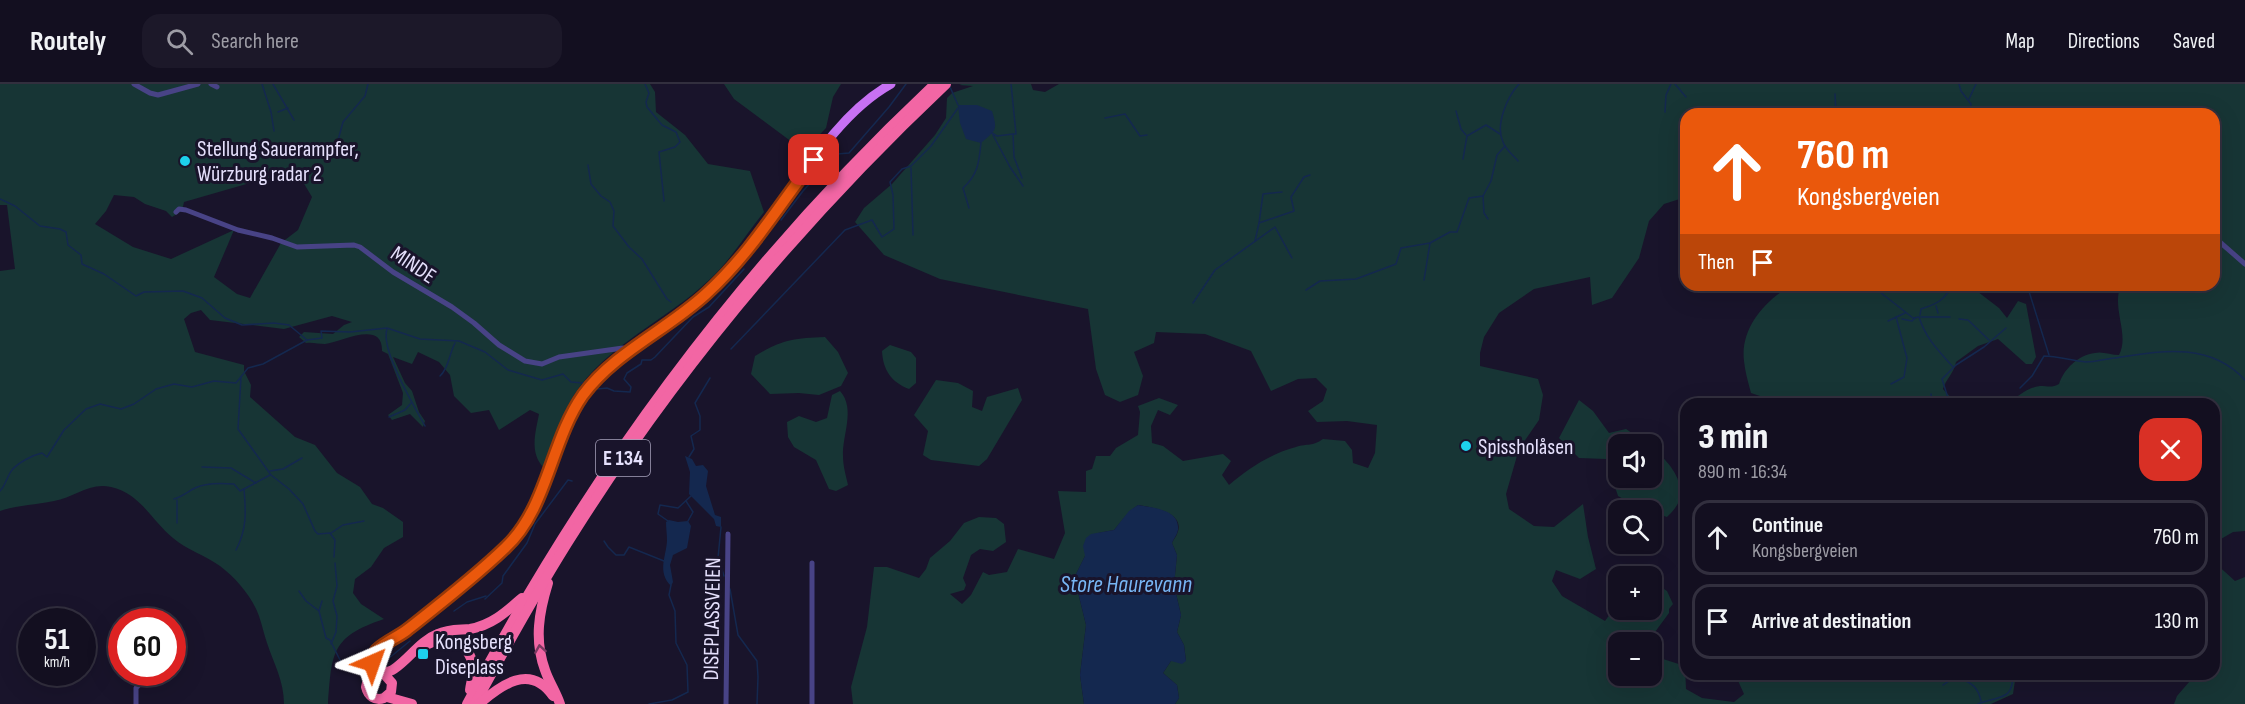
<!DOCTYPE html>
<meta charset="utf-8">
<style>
body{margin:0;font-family:"Sofia Sans Condensed",sans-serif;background:#1c1829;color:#f1f3f6;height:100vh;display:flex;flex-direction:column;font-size:22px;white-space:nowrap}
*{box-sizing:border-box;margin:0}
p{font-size:20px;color:#9d9ca5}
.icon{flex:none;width:33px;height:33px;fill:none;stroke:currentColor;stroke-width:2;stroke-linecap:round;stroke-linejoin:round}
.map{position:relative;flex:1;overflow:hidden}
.details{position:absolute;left:1680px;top:314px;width:540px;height:282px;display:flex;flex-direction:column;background:#130f20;border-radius:18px;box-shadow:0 6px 24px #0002,0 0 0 2px #322f3e}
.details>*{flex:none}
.banner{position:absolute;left:1680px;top:24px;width:540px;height:183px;border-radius:18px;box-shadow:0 6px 24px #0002,0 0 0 2px #322f3e;background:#ea580c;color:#fff;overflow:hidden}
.buttons{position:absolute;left:1608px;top:350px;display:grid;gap:12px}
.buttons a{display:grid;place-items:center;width:54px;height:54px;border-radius:12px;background:#130f20;box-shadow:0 6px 24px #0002,0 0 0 2px #322f3e;font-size:30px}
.speed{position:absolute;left:18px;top:524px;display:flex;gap:12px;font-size:30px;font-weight:700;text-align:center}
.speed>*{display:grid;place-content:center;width:78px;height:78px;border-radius:50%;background:#130f20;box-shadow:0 6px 24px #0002,0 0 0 2px #322f3e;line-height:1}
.speed small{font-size:15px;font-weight:400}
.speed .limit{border:9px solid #d22;background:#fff;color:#111}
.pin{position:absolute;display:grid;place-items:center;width:51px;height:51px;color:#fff;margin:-26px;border-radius:12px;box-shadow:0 3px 9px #0006}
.me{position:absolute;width:66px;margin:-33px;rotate:43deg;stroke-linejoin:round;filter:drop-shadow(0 0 4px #0008)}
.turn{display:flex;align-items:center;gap:21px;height:126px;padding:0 18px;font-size:27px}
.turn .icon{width:78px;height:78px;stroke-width:2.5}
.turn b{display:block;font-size:42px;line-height:51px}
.then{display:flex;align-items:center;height:57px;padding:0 18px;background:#0003;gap:12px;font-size:22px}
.round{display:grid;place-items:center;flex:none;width:63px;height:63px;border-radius:18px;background:#1c1829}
.headline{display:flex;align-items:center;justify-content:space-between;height:102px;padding:0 18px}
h1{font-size:36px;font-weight:800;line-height:45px}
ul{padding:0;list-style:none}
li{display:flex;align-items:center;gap:18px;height:75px;margin:0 12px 9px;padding:0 6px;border:3px solid #322f3e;border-radius:18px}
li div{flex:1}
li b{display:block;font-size:22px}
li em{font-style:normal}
header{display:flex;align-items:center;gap:36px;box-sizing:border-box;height:84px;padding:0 30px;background:#130f20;border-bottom:2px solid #322f3e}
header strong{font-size:28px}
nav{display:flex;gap:33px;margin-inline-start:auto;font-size:21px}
.search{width:420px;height:54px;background:#1c1829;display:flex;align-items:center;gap:15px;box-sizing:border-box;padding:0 21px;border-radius:18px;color:#9d9ca5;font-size:22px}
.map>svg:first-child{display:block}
.green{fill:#173535;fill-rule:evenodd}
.water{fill:#14284f}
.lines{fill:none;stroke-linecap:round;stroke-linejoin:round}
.stream{stroke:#14284f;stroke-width:1.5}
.street{stroke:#484386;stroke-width:5}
.primary{stroke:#c771f3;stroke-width:9}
.highway{stroke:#f266a4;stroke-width:10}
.oneway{stroke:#7b3961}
.route-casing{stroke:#983908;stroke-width:15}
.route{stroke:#ea580c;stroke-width:10}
.poi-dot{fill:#1dd0ec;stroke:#19142b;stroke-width:2}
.labels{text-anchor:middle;stroke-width:6;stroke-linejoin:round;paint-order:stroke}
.shield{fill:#19142b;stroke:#a8a3bd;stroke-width:1.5}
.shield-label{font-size:21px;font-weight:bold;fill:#e5e0fc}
.poi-label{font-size:22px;fill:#e5e0fc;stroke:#19142b;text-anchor:start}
.street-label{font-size:22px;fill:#e5e0fc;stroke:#19142b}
.water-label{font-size:24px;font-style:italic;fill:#77b5f4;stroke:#19142b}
</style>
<header>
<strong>Routely</strong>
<div class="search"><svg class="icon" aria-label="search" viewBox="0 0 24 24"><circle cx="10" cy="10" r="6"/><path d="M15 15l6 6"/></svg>Search here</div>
<nav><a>Map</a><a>Directions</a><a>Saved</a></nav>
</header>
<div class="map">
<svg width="2245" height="620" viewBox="0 0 2245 620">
<rect width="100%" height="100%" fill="#19142b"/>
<g class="green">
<path d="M0,0H650L655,8L656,28L685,51L708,80L750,87L764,128C746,150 730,177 709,196C667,236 606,261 574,311C561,333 552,359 543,383C529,368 536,347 539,330L530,326L499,346L489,326L471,329L454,312L450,291L439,278L418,268L412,280L393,273L405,299L412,307L419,328L425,337L423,343L410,330L392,336L388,331L402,321L403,309L388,270L382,267C383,235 341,258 325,260C319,260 312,258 306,259L299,253L304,248L333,250L344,241L352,238L332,232L284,245L210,236L201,226L191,229L184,235L195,268L244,281V287L251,301L250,313L295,353L315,361L337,389L360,403L372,420L383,424L403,438V453L384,464L371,483L355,495L353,509L361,520L384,535C331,553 332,568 328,620H284C284,597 274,580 267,559C264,550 262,541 259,532C253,514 236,494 220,482C205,471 187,466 173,454C151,436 140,409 111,403C89,398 74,414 54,417C35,421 18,421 0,427V187L15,185L7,121H0ZM293,83L301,90L300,93L312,113L298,146L281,159L250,214L237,210L214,193L234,146L171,175L133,163L95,140L106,127L114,111L134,113L145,120L166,127L172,133L182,127L184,118L278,91Z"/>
<path d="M724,0H841L833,13L826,44L804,67L734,15Z"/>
<path d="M962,0H1031L1033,6L1045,8L1059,0H2245V447L2233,448L2214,459V320L2008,319C2017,313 2028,303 2040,302C2048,302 2052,304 2059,300C2064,285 2078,271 2095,269C2102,267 2111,271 2119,271C2130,250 2111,224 2121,201H2214V30H1686V113L1664,120L1649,137L1639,174L1612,214L1592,221L1590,193L1534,205L1499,229L1484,253L1480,269V282L1538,295L1543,311L1539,336L1519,365L1506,410L1509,425L1534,442L1554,443L1583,420L1588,453L1596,485L1580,495L1556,486L1552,497L1562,512L1605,537L1618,519V525H1652V497L1667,507L1673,520L1669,525V529L1655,548L1663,575L1685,582L1686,605L1702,614L1734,618L1744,610L1735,590H2016L2013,610L1991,620H1175L1179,614L1177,601L1163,589L1171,577H1186L1184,561L1177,548L1181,531L1174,501L1177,471L1172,459C1173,456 1176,453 1177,450C1187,428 1151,423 1138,421L1129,428L1114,446L1098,449L1085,457V472L1076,490L1075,496L1086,541L1080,591L1084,620H853L851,603L867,543L874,483H887L919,494L926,485L930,474L950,457L964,439L979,433L996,434L1004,440L1006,458L993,467L980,465L971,471L963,494L966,501L964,506L950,510L962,520L971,511L983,488L989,491L1007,488L1018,465L1054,475L1065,449L1058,407L1086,408V387L1092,385L1096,372H1110L1116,364L1138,351L1140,328L1138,322L1159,314L1178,321L1170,331L1158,326L1151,342L1152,359L1163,362L1183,377L1223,370L1231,377L1222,391L1229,401C1249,384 1270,370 1296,363C1308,359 1312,363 1323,355L1345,357L1352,366L1353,379L1368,384L1375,369L1377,341L1347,337L1317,338L1308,327L1323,317L1327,305L1316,294L1298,295L1271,307L1251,267L1205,250L1156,248L1154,259L1134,268L1143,292L1138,311L1120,318L1105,311L1096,285L1088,225L940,195L884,171L855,138L864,124L892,100L935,51L946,34L947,14L952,9L973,2L959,1ZM1618,558H1652V591H1618Z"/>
<path d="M1792,201H1969L1999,224L2007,234L2018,217L2026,220L2036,273L2032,280H2026L1998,255L1978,262L1956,278C1954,289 1946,295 1943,305L1956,319L1784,320L1751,309C1748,298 1745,287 1744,277C1740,244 1765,216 1792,201Z"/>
<path d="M825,253L838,268L848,289L841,302L819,311L799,309L770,310L751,290L755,272C782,256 793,254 825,253Z"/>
<path d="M890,261L911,268L916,274V299L909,305C891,298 883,286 882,267Z"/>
<path d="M936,296L958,299L973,307L972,323L982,327L987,313L1018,304L1022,316L987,375L979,382L931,376L923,371L928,347L914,331Z"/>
<path d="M840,307C856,325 842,351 843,372C843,382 846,392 848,401L836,407L829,405L816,376L794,363L788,353L787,338L799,332L816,338L827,334L832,311Z"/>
<path d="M1579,316L1593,327L1609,349L1626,345L1648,360H1618V393H1652V363C1667,377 1685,394 1679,417C1677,423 1671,429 1667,433L1652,428V426L1641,425L1618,412L1606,375L1579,374L1559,354Z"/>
<path d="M2214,478L2235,497L2245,493V620H2174L2177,612L2196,590H2214Z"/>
</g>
<g class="water">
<path d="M958,21H977L992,27C998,47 996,46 981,59L966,55L960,39Z"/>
<path d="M685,372L692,375L696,382L703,381L708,387L706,402L715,431L721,433V443L716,442L714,435L689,410L690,388Z"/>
<path d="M1138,421C1153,424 1180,425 1178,446C1177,451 1174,454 1172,459L1177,471L1174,501L1181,531L1177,548L1184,561L1186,577L1182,580L1171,577L1163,589L1177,601L1179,614L1175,620H1084L1080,591L1086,541L1075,496L1076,490L1085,472L1083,462L1086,454L1091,450L1114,446L1129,427Z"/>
<path d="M669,436L678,438L688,437L691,442L687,464L673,471L670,481L673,498L671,502C657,488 666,473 667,457C667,450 666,444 666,438Z"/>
</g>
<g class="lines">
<g class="stream">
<path d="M262,0L271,28L274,47"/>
<path d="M273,0L294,36"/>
<path d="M645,0L649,9L646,18L647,23L662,41L676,48L680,58L675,63L659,68L664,117"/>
<path d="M1011,0L1016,50H1013"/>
<path d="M1675,0L1686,13"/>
<path d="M1959,0L1961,7L1971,20L1970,30"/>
<path d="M950,3L958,21"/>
<path d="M1835,10L1836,30"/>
<path d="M1969,15L1976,0"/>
<path d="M1456,27L1461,45L1466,51"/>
<path d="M278,28L288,24"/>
<path d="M1665,28L1666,11L1671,0"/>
<path d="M1105,34L1125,30L1140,52L1147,51"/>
<path d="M992,49L997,52L1013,50L1014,73L1022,94"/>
<path d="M993,51L1010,83L1023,102"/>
<path d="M328,64L337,60L343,38L365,12L368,0"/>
<path d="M1463,75L1467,52L1486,41L1500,50"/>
<path d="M1518,77C1513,71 1505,65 1503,58C1495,41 1507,13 1519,0"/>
<path d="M588,81L591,100L601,112L610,118L614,127L613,142L629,163L642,175L667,215L671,218"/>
<path d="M911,84L913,151"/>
<path d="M1483,112L1484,129L1488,135"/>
<path d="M0,115L15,122L40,142L60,145L66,148L68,161L81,171L82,180L104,190L136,212L144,208L183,207L202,214L225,234L242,241L274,239L289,241L307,256L322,254L321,247L350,248L387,244L420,255L459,257L485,268L508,286L542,296L563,290L571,298L583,299"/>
<path d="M969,124L963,104C978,91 979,78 981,59"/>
<path d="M781,136L803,107L837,70L849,69L889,23L906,0"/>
<path d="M1259,139L1263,110L1282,108"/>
<path d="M1255,157L1259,139L1294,127L1291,113L1304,93L1310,91"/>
<path d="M1424,196L1430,159"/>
<path d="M1875,201L1876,205L1913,234L1919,233C1926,255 1938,266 1953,283"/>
<path d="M2027,201L2049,271"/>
<path d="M1306,206L1320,197L1356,195L1396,180L1401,164L1430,159L1450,148H1457L1469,114L1483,112L1491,97L1497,71L1505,62"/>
<path d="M1193,219L1215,186L1275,143L1292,174"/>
<path d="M1936,222L1938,229"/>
<path d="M1920,231L1921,225C1937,220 1945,216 1952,201"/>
<path d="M1921,233H1950"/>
<path d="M1902,235L1912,237L1915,234"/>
<path d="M1959,235L1968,236L1989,256"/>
<path d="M1888,237L1905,229"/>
<path d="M387,245C380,265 414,322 425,342"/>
<path d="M731,265L845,146L872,136L882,153L894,145L893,111L890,98L902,85L911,82L931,62L958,24"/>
<path d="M440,292C449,284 449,270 455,259"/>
<path d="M241,293L238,345L271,391L289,405L303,420L315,447L318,450L330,449L335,456L334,473"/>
<path d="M1891,300L1904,293L1907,274L1896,233"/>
<path d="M2020,304L2032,292L2044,272C2058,272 2072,277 2086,278C2095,278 2105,275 2114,274C2160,267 2209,257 2245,296"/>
<path d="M597,305L607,304L614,307L630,308L631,303L624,295L627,289L641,280L642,276H651L655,273L693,233L709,223L744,185"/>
<path d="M1931,310L1932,320"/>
<path d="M1950,320L1942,295L1956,281L1984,263L2006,244"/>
<path d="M389,333L405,326L411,319"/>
<path d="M689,373L694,365L691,352L700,346V332L695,319L710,294"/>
<path d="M202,383L231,384L256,399"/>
<path d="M270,387L283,385L302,374"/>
<path d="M0,407C6,401 7,392 12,386C19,378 33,371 42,369L47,373L64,346L86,325L100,320L121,325L134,320L156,305L174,300L192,303L214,297L236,299L248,284L263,280L307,256"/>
<path d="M174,415C184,412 187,408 195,404C206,398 222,399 234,400L240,407L244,405"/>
<path d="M686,417L693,428L688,437"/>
<path d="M668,437L658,430L660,421L678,424L691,412"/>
<path d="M177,439V416"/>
<path d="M721,443L718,474L724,492"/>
<path d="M331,449L343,441L364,437"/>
<path d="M604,457L608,463L616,471H624L629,463L664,477"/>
<path d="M236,466C247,445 246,428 244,405L270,391"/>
<path d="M730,505L738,551L757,577L758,593L757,620"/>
<path d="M299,507L306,517L319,527"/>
<path d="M485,515L502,499L503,492L527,459L535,440L568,396L572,397"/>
<path d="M322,517L319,527L326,554L330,556L343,582L353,586"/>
<path d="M454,527L467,518L486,512"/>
<path d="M331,560L336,548L337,532L333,517L337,502L335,479"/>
<path d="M383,579L410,557"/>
<path d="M1959,594C1972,599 1978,603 1981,617"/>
<path d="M1943,601L1955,593V590"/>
<path d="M649,620L672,616L688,608L687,581L676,559L675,527L669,511L671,501"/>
<path d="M1978,620C1999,611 2013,618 2013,590"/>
</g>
<g class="street">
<path d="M134,0L150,9L158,11L198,0"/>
<path d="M211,0L217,3"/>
<path d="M176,128L179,125L186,126L238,146L272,154L297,163L354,161L360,163L393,188L452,223L474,239L499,261L525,277L542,280L559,273L623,264L626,270"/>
<path d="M2214,153L2245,180"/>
<path d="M136,620V604L152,588"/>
<path d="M726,620L728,450"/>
<path d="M812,620V479"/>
</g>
<path class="primary" d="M370,594C367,587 366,578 370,572C378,562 394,556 404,549C425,532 446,514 467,497C487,480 508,465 523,443C550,403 555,351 584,311C615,268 667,246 706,210C728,190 749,167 767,143C802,94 837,30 891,0"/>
<g class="highway">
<path d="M548,499C539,528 534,556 545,586C549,598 556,608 560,620"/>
<path d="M428,560C447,550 470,560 473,582C474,590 471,598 470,606"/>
<path d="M384,590L392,599L391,608L384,614C375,617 368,612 366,603C369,586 384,592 394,585C410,574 420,557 438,550C448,545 459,546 470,545C492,541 506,528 522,514"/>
<path d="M387,613L412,620"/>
<path d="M467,620C589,389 744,179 935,0"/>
<path d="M475,620C507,561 539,503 575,447C679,283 805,133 946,0"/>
<path d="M479,620C501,601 530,579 553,612"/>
</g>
</g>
<defs><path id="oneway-chevron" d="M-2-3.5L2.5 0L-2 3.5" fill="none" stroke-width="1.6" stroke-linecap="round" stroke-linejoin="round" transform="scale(1.5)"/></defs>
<use class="oneway" href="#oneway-chevron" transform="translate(540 565) rotate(-99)"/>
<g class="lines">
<g class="route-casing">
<path id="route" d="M372,579C373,574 374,570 377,566C385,558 398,553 407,546C440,520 475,493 505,464C548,424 550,358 583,311C615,268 667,246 706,210C750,170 778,123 814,76"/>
</g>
<use href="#route" class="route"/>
</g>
<g class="poi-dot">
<circle cx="185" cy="77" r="6"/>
<circle cx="1466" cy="362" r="6"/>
<rect x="417" y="564" width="12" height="12" rx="3"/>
</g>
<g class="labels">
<rect class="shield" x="596" y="356" width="54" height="36" rx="4.5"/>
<g class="shield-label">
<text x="623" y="381">E 134</text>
</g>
<g class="poi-label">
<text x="197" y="72">Stellung Sauerampfer,<tspan x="197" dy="25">Würzburg radar 2</tspan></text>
<text x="1478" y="370">Spissholåsen</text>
<text x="435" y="565">Kongsberg<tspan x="435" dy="25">Diseplass</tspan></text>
</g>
<g class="street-label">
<text transform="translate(414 180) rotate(34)" y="8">MINDE</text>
<text transform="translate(711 535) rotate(-89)" y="8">DISEPLASSVEIEN</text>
</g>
<g class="water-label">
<text x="1126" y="508">Store Haurevann</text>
</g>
</g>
</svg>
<div class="buttons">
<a><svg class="icon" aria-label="sound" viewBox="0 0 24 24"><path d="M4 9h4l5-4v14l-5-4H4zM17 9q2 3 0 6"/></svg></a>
<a><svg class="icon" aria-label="search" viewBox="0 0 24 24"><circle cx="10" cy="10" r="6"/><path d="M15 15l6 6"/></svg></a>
<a>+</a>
<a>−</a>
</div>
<div class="speed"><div>51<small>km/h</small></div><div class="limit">60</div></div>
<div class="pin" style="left:814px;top:76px;background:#d93025"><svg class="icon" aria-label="arrive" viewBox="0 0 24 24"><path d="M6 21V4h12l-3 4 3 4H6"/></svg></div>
<svg class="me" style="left:372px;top:579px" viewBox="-20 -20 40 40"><path d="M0-17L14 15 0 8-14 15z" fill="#ea580c" stroke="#fff" stroke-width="4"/></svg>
<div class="banner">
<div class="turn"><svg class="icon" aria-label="ahead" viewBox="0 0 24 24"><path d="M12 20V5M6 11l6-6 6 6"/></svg><div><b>760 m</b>Kongsbergveien</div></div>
<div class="then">Then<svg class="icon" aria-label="arrive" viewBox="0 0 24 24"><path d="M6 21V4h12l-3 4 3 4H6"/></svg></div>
</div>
<section class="details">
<div class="headline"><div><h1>3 min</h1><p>890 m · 16:34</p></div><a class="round" style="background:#d93025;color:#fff"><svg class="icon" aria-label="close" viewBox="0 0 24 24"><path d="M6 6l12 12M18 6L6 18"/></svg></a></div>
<ul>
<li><svg class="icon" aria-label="ahead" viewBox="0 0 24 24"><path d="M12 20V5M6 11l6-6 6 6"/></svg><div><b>Continue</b><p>Kongsbergveien</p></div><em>760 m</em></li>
<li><svg class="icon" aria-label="arrive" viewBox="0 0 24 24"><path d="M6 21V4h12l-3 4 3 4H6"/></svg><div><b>Arrive at destination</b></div><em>130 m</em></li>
</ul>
</section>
</div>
